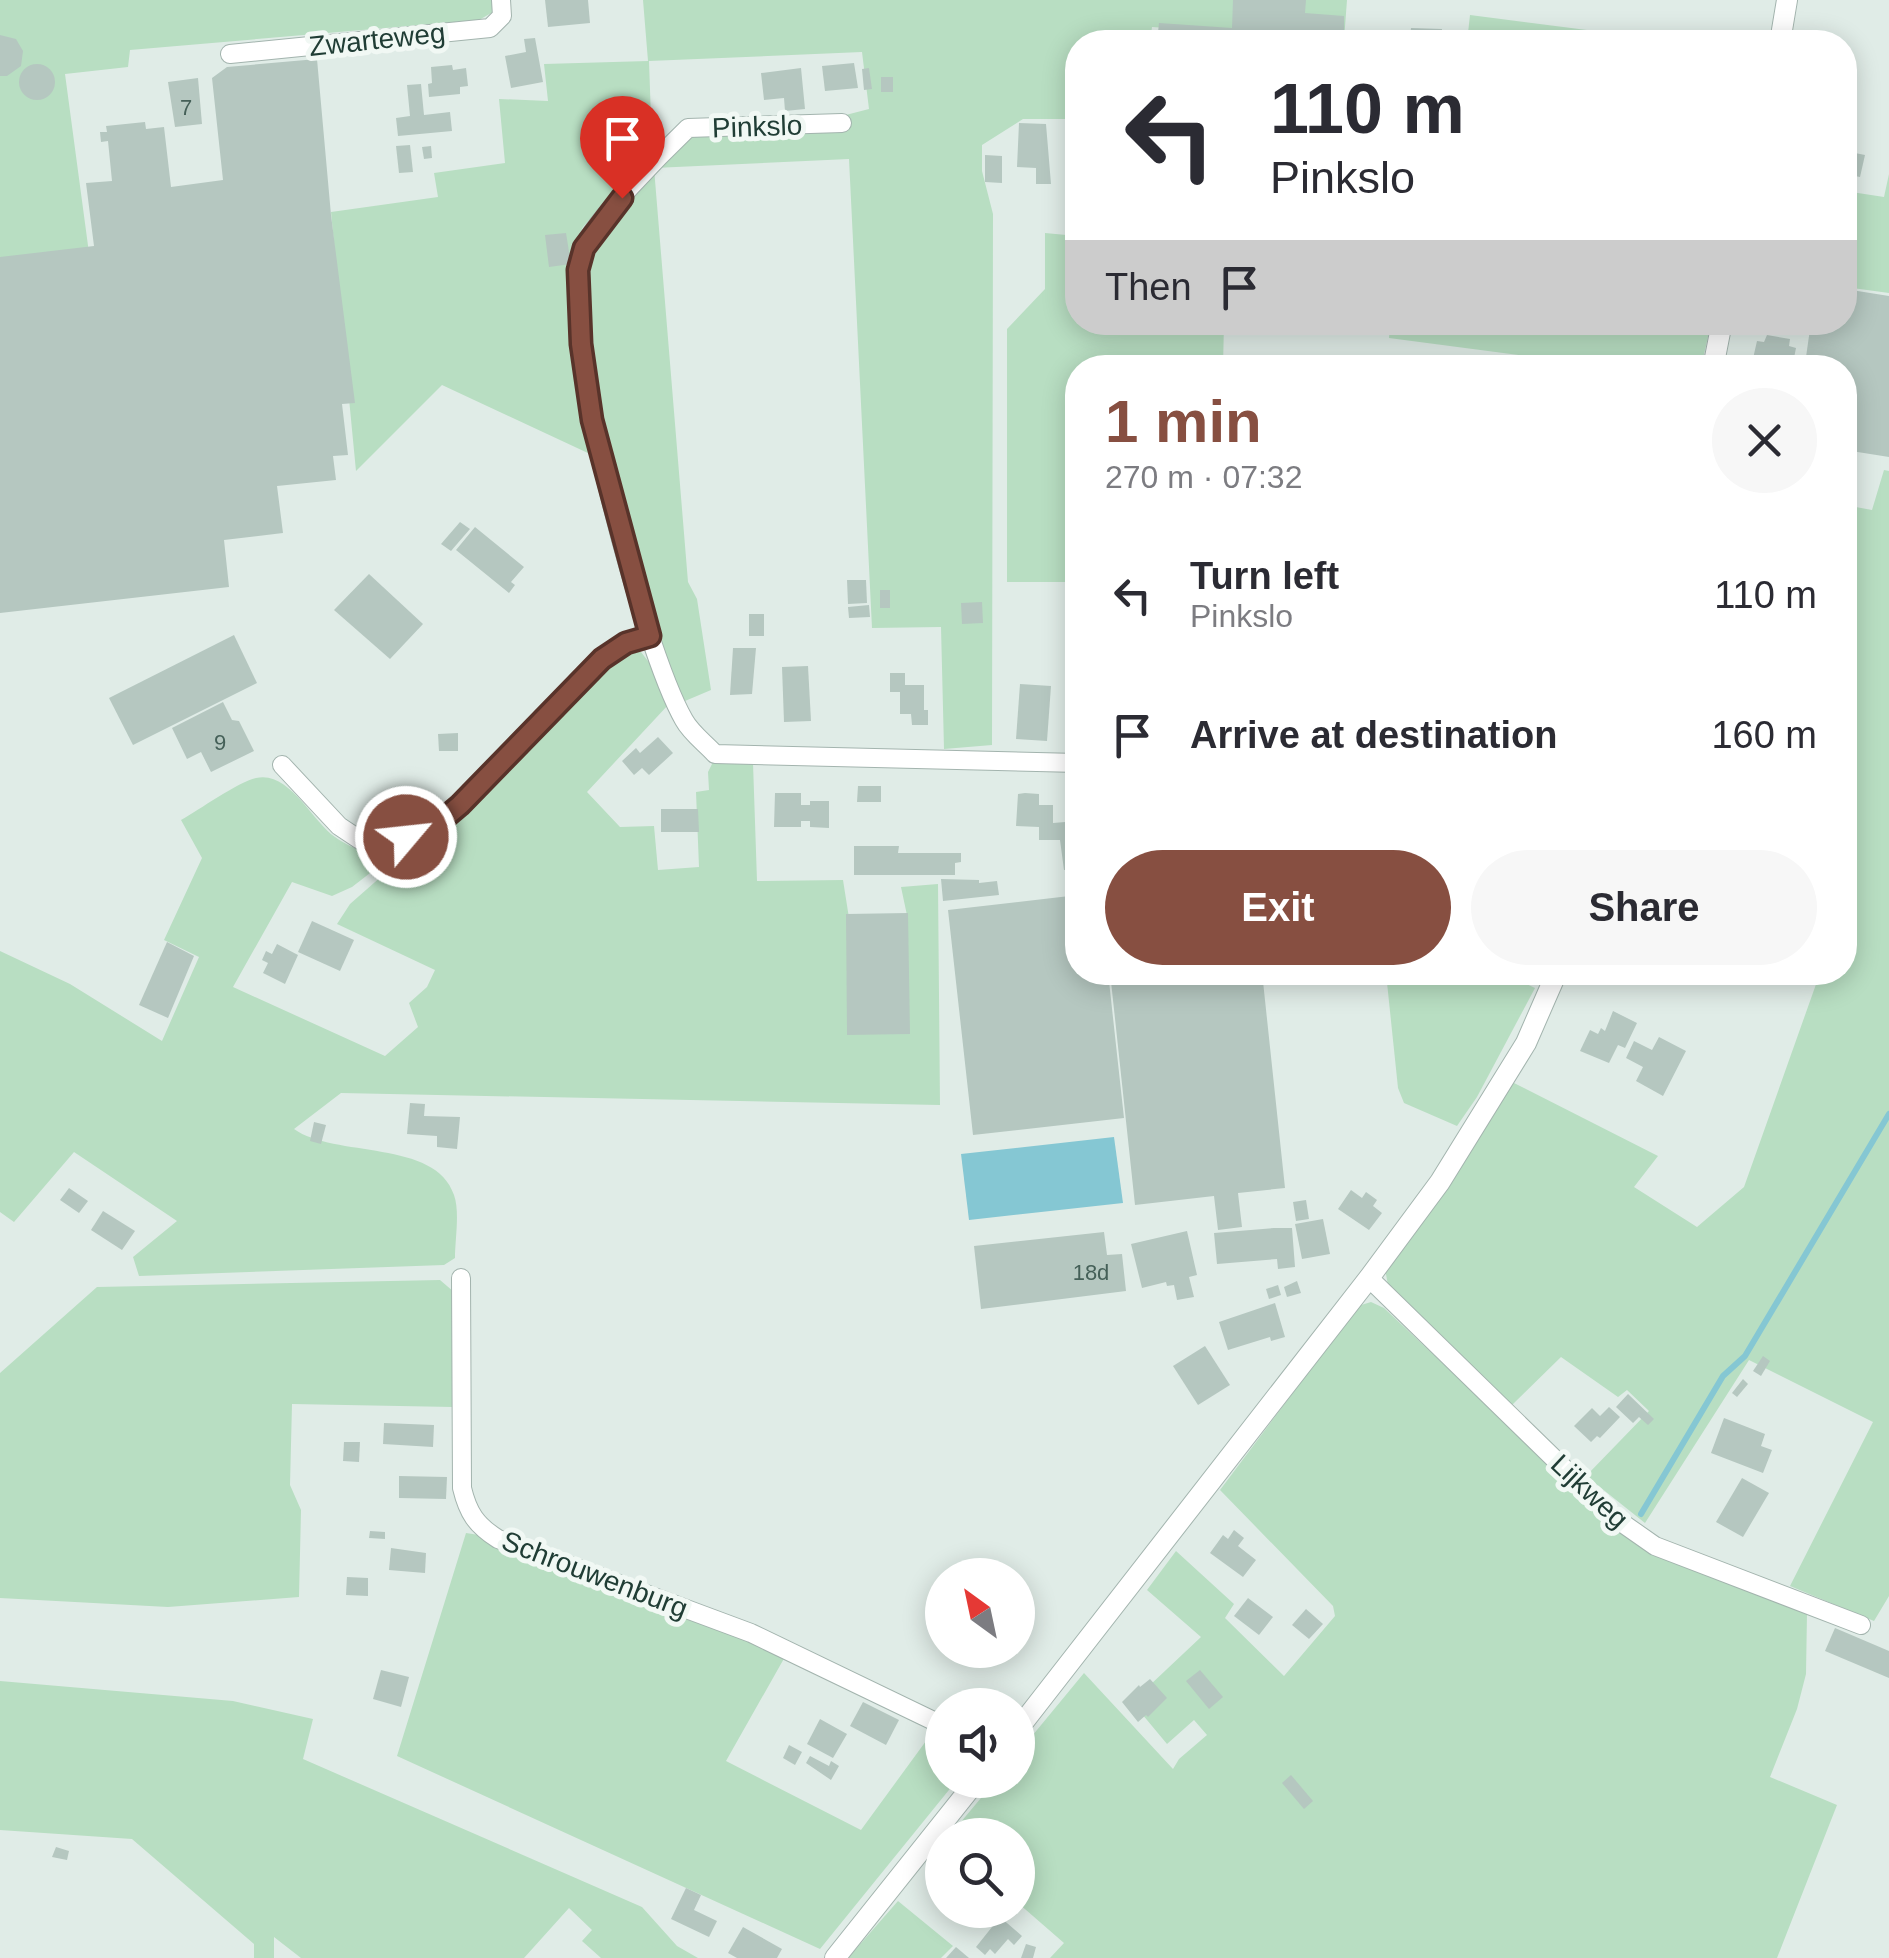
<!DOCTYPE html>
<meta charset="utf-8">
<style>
body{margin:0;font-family:Arial,sans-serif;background:#f7f7f7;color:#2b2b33;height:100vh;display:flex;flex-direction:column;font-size:38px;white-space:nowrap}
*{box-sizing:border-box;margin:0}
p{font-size:32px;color:#7c7c81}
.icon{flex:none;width:55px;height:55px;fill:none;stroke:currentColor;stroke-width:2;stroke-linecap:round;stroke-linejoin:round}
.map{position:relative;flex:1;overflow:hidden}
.details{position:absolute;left:1065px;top:355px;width:792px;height:630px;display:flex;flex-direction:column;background:#fff;border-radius:40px;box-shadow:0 5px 25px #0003}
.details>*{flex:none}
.top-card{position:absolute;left:1065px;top:30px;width:792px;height:305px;border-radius:40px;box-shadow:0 5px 25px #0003;background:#fff;color:#2b2b33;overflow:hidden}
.needle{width:65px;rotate:327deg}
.buttons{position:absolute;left:925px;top:1558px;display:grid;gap:20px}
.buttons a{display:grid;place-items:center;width:110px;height:110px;border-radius:50%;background:#fff;box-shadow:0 5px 25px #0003;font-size:50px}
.pin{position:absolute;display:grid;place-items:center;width:85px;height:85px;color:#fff;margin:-102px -42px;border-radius:50% 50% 50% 0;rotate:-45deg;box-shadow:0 0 10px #0007}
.pin .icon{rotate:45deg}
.me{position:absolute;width:110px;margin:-55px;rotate:62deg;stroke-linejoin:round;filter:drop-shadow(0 0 8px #0008)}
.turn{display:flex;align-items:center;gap:35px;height:210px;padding:0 40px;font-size:45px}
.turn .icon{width:130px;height:130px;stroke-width:2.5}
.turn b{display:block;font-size:70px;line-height:85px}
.then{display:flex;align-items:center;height:95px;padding:0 40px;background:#0003;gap:20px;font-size:38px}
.round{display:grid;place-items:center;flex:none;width:105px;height:105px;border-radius:52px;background:#f7f7f7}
.headline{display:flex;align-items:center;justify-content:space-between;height:170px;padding:0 40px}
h1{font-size:60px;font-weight:700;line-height:75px;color:#874f41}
.primary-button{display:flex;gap:20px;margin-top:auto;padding:20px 40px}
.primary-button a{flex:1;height:115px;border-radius:60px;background:#874f41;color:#fff;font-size:40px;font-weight:700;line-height:115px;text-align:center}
.primary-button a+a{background:#f7f7f7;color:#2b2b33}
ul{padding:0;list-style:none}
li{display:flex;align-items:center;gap:30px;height:140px;padding:0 40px}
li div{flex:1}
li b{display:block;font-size:38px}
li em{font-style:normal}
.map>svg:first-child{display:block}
.green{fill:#b8dec2;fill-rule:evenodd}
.water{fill:#85c7d3}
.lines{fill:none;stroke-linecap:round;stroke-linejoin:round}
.stream{stroke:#85c7d3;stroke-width:6}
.building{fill:#b5c7c0}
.minor-casing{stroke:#a3b4ae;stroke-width:20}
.tertiary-casing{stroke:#a3b4ae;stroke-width:22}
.minor{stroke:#fff;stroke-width:18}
.tertiary{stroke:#fff;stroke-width:20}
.route-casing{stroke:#58332a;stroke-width:25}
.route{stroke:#874f41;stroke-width:18}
.labels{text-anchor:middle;stroke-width:10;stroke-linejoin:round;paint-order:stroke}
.number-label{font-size:22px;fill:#456058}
.street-label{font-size:28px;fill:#203d35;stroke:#f1f8f4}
</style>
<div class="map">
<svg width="1889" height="1958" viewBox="0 0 1889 1958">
<rect width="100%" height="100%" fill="#e0ece7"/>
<g class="green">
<path d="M0,0H492L493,12L479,20L130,50L128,67L65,74L89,253L0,262Z"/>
<path d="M643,0H1347L1344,40L1152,27L1150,42H1078L1077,193L1070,188L1067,119H1023L982,145V171L993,214L992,745L944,749L941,627L872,628L849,159L654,168L688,582L697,599L711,690L685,701L674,679L623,526L592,401L583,283L588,247L620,204L683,136L707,122L838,117L869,109L862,52L649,61L652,147L583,227L566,262L590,454L442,385L356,471L331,212L438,197L434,173L505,163L499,99L548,101L544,64L648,61Z"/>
<path d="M1470,15L1681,42H1467Z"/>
<path d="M1889,174V293L1845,287V191L1884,197Z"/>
<path d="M1045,233L1077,236L1078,322L1224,323L1223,367L1078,368L1077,582H1007V329L1045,289Z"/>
<path d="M1390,323V322L1711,323L1701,368L1611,367L1389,338Z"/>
<path d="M1884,470L1889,471V1596L1874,1621L1790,1586L1873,1422L1749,1360L1645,1523L1586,1476L1649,1411L1627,1390L1618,1397L1561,1357L1512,1405L1388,1285L1385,1269L1493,1116L1512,1082L1658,1156L1634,1187L1697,1227L1744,1187L1820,973L1845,972V505L1872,510Z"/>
<path d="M622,650L641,652L651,665L669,704L587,792L620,827L654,826L658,870L699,867L696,792L709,790L708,772L715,758L753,763L757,881L843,880L849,918L908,920L901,887L938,884L940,1105L341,1093L294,1129C334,1158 436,1139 454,1195C460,1212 455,1239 455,1258L444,1265L139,1276L133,1257L177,1221L74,1152L14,1222L0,1212V951L70,984L162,1041L199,957L164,940L202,858L181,820C199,810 238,782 256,778C289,770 312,821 335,837C356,852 376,855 401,858L412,848L443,836ZM374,870L383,875L350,904L337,924L435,970L427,987L409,1003L418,1027L385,1056L233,987L292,882L332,896L352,887Z"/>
<path d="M1386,973H1504L1535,988L1477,1097L1457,1126L1404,1103L1398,1088Z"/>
<path d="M440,1280L454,1292L453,1407L292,1404L290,1485L301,1510L299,1597L168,1607L0,1598V1373L97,1287Z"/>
<path d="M1371,1302L1384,1308L1597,1509L1807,1613L1806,1674L1797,1709L1770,1777L1837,1805L1777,1958H1050L1064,1943L1018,1903V1835H950L996,1780H1018V1753L1084,1673L1173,1769L1179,1759L1207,1735L1194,1720L1167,1744L1132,1702L1201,1637L1147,1590L1176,1551L1234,1604L1225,1618L1284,1676L1335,1616L1333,1606L1220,1490L1358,1306Z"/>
<path d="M466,1533L479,1535L786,1655L726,1761L861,1830L934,1730L942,1734V1780H957L820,1949L397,1756Z"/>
<path d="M0,1681L233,1701L313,1719L303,1759L642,1907L677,1946L698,1958H601L582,1941L592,1930L569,1908L524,1958H301L274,1937V1958H254V1944L132,1839L0,1830Z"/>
<path d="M898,1901L953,1946L941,1958H848Z"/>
</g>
<path class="water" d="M1114,1137L1123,1203L969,1220L961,1154Z"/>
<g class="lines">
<path class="stream" d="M1641,1514L1723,1376L1745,1356L1889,1114"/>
</g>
<g class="building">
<path d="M545,0H588L590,23L548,27Z"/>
<path d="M1233,0H1306L1305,13L1344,16V42H1157L1159,23L1232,28Z"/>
<path d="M1411,28L1442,29L1441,42H1416L1417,38L1410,37Z"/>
<path d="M0,35L16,39L23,51L21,66L7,76H0Z"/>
<path d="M535,38L543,82L511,88L505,56L526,52L524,39Z"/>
<path d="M317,59L331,215L355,403L342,404L348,455L333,456L336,480L277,486L283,533L224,540L229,587L0,613V257L94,246L86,183L112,181L108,141L101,142L100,132H107L106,126L145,122L146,129L164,127L171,187L223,180L212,78L227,67Z"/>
<path d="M854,63L858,88L825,91L822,66Z"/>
<circle cx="37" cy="82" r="18"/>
<path d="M452,65L453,70L466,68L468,86L460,87V94L429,97L428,84L432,83L431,67Z"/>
<path d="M801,68L805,109L785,111L784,98L764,100L761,73Z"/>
<path d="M869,68L872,89L864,90L862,69Z"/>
<rect x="881" y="77" width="12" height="15"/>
<path d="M198,78L202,124L175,127L168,82Z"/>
<path d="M421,84L424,115L450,112L452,131L398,136L396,118L410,116L407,85Z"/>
<path d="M1019,123L1046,124L1051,184H1036V168L1017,167Z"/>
<path d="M410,145L413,172L399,173L396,146Z"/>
<path d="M431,146L432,158L424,159L422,147Z"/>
<path d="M1845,151L1865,155L1860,177L1845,174Z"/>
<path d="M985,155L1002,156V183L985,182Z"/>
<path d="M566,233L571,264L549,267L545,235Z"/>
<path d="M1845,289L1889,296V457L1845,450V368H1814L1805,364L1811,322H1845Z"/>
<path d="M1767,335L1790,339L1789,346L1796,348L1792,368H1765L1752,363L1757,341L1764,342Z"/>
<path d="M460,522L470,529L451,551L441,544Z"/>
<path d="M475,527L524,567L511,582L515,585L509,593L456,550Z"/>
<path d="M369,574L423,624L390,659L334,610Z"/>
<path d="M847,580H866L867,603L848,604Z"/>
<rect x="880" y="590" width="10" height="18"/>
<path d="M982,602L983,623L962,624L961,603Z"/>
<path d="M869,605L870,617L849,618L848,607Z"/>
<rect x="749" y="614" width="15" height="22"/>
<path d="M234,635L257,683L133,745L109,698Z"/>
<path d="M733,648H756L752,694L730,695Z"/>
<path d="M808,666L811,721L784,722L782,667Z"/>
<path d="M890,673H905V685H924V710H928V725H912L911,714H900V692H890Z"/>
<path d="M1020,684L1051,686L1047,741L1016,739Z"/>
<path d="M223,702L232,720L239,721L254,751L211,772L201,752L187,759L172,728Z"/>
<path d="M458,733V751H439L438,734Z"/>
<path d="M658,737L673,753L649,775L642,768L634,775L622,761L636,748L640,753Z"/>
<path d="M858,786H881V802H857Z"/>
<path d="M775,793H801V805H810V801H829V828L810,827V821H801V827H774Z"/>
<path d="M1025,793L1039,794V805H1053V823L1078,821V869L1064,870L1060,840H1039V827L1016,826L1018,794Z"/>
<path d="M661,809H698L699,832H661Z"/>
<path d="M854,846H899L898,853H961V862L955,863V875H854Z"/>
<path d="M941,879L979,880V883L997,881L999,895L943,901Z"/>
<path d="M1078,895V972H1108L1124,1118L973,1135L948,910Z"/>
<path d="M908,913L910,1034L847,1035L846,914Z"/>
<path d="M312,921L354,940L340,971L298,952Z"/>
<path d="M167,942L194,956L168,1018L139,1005Z"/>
<path d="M277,944L298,955L285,984L263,973L268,963L262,960L266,951L272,954Z"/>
<path d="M1110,972H1262L1285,1188L1238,1193L1242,1227L1218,1230L1214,1196L1135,1205Z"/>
<path d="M1613,1011L1637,1023L1625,1048L1618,1045L1609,1063L1580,1051L1590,1030L1598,1034L1601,1028L1605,1031Z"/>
<path d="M1659,1037L1686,1051L1663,1096L1636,1081L1643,1067L1626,1058L1634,1041L1652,1050Z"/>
<path d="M410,1103L425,1104L424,1116L460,1117L457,1149L437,1147V1136L407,1134Z"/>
<path d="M314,1122L326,1125L321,1144L310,1141Z"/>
<path d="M69,1188L88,1201L79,1213L60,1200Z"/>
<path d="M1351,1190L1362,1198L1366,1192L1377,1200L1373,1206L1382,1213L1369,1230L1338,1209Z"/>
<path d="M1306,1200L1309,1219L1296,1221L1293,1202Z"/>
<path d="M103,1211L135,1231L122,1250L91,1230Z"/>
<path d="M1323,1219L1330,1254L1302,1259L1295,1224Z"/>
<path d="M1274,1228H1292L1295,1267L1278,1269L1277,1259L1217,1264L1214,1233Z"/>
<path d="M1187,1231L1197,1275L1189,1277L1194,1297L1177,1300L1174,1285L1167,1286L1166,1282L1142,1288L1131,1244Z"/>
<path d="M1104,1232L1107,1255L1122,1254L1126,1291L981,1309L974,1246Z"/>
<path d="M1297,1281L1301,1293L1287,1297L1284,1287Z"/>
<path d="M1278,1285L1281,1295L1269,1299L1266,1289Z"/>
<path d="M1275,1303L1285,1337L1271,1341L1270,1337L1228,1350L1219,1322Z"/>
<path d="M1205,1346L1230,1385L1198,1405L1173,1366Z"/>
<path d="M1763,1356L1770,1361L1761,1376L1753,1371Z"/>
<path d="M1743,1379L1748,1384L1737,1397L1732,1393Z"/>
<path d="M1628,1394L1654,1419L1648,1425L1639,1417L1633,1423L1616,1407Z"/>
<path d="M1609,1407L1620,1417L1600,1438L1597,1436L1591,1442L1574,1426L1592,1408L1600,1416Z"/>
<path d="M1724,1418L1765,1434L1761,1446L1772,1450L1763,1473L1711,1453Z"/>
<path d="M384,1423L434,1425L433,1447L383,1444Z"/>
<path d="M344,1442H360L359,1462L343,1461Z"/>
<path d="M399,1476L447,1477L446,1499L399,1498Z"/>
<path d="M1742,1478L1769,1493L1743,1537L1716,1522Z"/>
<path d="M1234,1530L1244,1538L1238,1546L1256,1560L1243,1577L1210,1553L1223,1535L1228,1539Z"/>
<path d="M370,1531L385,1532V1539L369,1538Z"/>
<path d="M391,1548L426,1553L425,1573L389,1570Z"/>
<path d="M347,1577L368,1578V1596L346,1595Z"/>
<path d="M1248,1598L1273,1617L1259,1635L1234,1616Z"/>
<path d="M1306,1609L1323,1624L1309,1639L1292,1625Z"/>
<path d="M1835,1628L1889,1651V1678L1825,1651Z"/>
<path d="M381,1670L409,1677L401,1707L373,1699Z"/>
<path d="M1200,1670L1223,1697L1209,1709L1186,1681Z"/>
<path d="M1150,1679L1167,1698L1148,1717L1146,1715L1138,1722L1122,1702L1139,1685L1140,1687Z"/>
<path d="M863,1702L899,1720L886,1745L850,1726Z"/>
<path d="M820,1719L847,1734L833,1758L807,1744Z"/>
<path d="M789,1745L802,1752L795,1765L783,1758Z"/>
<path d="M810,1756L829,1766L831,1761L839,1766L831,1780L806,1763Z"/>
<path d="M1291,1775L1313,1801L1304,1809L1282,1783Z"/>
<path d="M56,1847L69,1851L67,1860L52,1857Z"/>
<path d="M686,1888L701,1895L694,1910L717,1921L709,1937L671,1919Z"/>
<path d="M958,1910H984L981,1913L987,1918L979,1927Z"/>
<path d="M1000,1917L1022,1936L1014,1945L1008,1939L995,1954L990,1949L985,1955L976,1947Z"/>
<path d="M743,1927L782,1949L777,1958H737L728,1953Z"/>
<path d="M1026,1944L1036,1947L1033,1958H1021Z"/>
<path d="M956,1947L969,1958H946Z"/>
</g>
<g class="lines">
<g class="minor-casing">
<g id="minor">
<path d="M230,54L490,28L502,16L501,0"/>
<path d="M842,123L688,128C664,151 595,220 583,248C554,321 643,649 684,720C691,733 705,743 715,754L1078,763"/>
<path d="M282,765L339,826L360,840L406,837L433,827L461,805L602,659L626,643L650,635"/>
<path d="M461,1278L462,1488C468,1513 476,1525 498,1539L751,1633L942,1725"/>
<path d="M1369,1278L1615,1518L1655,1546L1861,1625"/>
</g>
</g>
<g class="tertiary-casing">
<g id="tertiary">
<path d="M1780,42L1787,0"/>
<path d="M1713,368L1722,322"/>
<path d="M1018,1729L1369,1278L1440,1182L1526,1043L1557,972"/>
<path d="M835,1958L977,1780"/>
</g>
</g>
<use href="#minor" class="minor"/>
<use href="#tertiary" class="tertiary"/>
</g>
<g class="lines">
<g class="route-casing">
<path id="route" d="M406,837L434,827L460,805L602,659L626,643L650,636L592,420L581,344L578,270L584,248L622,198"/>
</g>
<use href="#route" class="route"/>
</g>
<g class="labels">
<g class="number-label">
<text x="186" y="115">7</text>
<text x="220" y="750">9</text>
<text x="1091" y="1280">18d</text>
</g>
<g class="street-label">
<text transform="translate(377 39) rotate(-6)" y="10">Zwarteweg</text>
<text transform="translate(757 126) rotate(-2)" y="10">Pinkslo</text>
<text transform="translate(1590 1491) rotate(43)" y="10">Lijkweg</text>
<text transform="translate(595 1574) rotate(21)" y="10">Schrouwenburg</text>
</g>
</g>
</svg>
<div class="buttons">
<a><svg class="needle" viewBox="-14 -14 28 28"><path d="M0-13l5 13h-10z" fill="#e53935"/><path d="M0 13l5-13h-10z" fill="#7c7c81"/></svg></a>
<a><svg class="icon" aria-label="sound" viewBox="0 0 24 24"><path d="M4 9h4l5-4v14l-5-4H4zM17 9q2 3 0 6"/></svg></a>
<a><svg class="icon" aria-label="search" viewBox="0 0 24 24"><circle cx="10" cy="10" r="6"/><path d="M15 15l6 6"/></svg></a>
</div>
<div class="pin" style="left:622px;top:198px;background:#d93025"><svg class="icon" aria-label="arrive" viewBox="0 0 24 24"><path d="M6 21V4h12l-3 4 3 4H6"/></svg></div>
<svg class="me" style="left:406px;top:837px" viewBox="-20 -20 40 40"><circle r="17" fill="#874f41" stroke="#fff" stroke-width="3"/><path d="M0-11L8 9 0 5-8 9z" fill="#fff"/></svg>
<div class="top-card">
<div class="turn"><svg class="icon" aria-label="left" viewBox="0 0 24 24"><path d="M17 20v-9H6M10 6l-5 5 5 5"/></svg><div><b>110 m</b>Pinkslo</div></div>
<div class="then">Then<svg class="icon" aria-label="arrive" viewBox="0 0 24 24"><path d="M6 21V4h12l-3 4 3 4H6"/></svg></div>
</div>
<section class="details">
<div class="headline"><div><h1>1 min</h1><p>270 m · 07:32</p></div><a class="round"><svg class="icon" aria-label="close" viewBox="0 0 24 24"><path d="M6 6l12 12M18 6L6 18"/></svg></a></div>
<ul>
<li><svg class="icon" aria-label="left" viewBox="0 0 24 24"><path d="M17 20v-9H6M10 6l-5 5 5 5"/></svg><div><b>Turn left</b><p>Pinkslo</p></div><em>110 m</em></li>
<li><svg class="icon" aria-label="arrive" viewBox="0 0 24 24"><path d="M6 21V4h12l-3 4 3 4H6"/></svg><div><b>Arrive at destination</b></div><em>160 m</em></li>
</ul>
<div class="primary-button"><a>Exit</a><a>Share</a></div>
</section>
</div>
